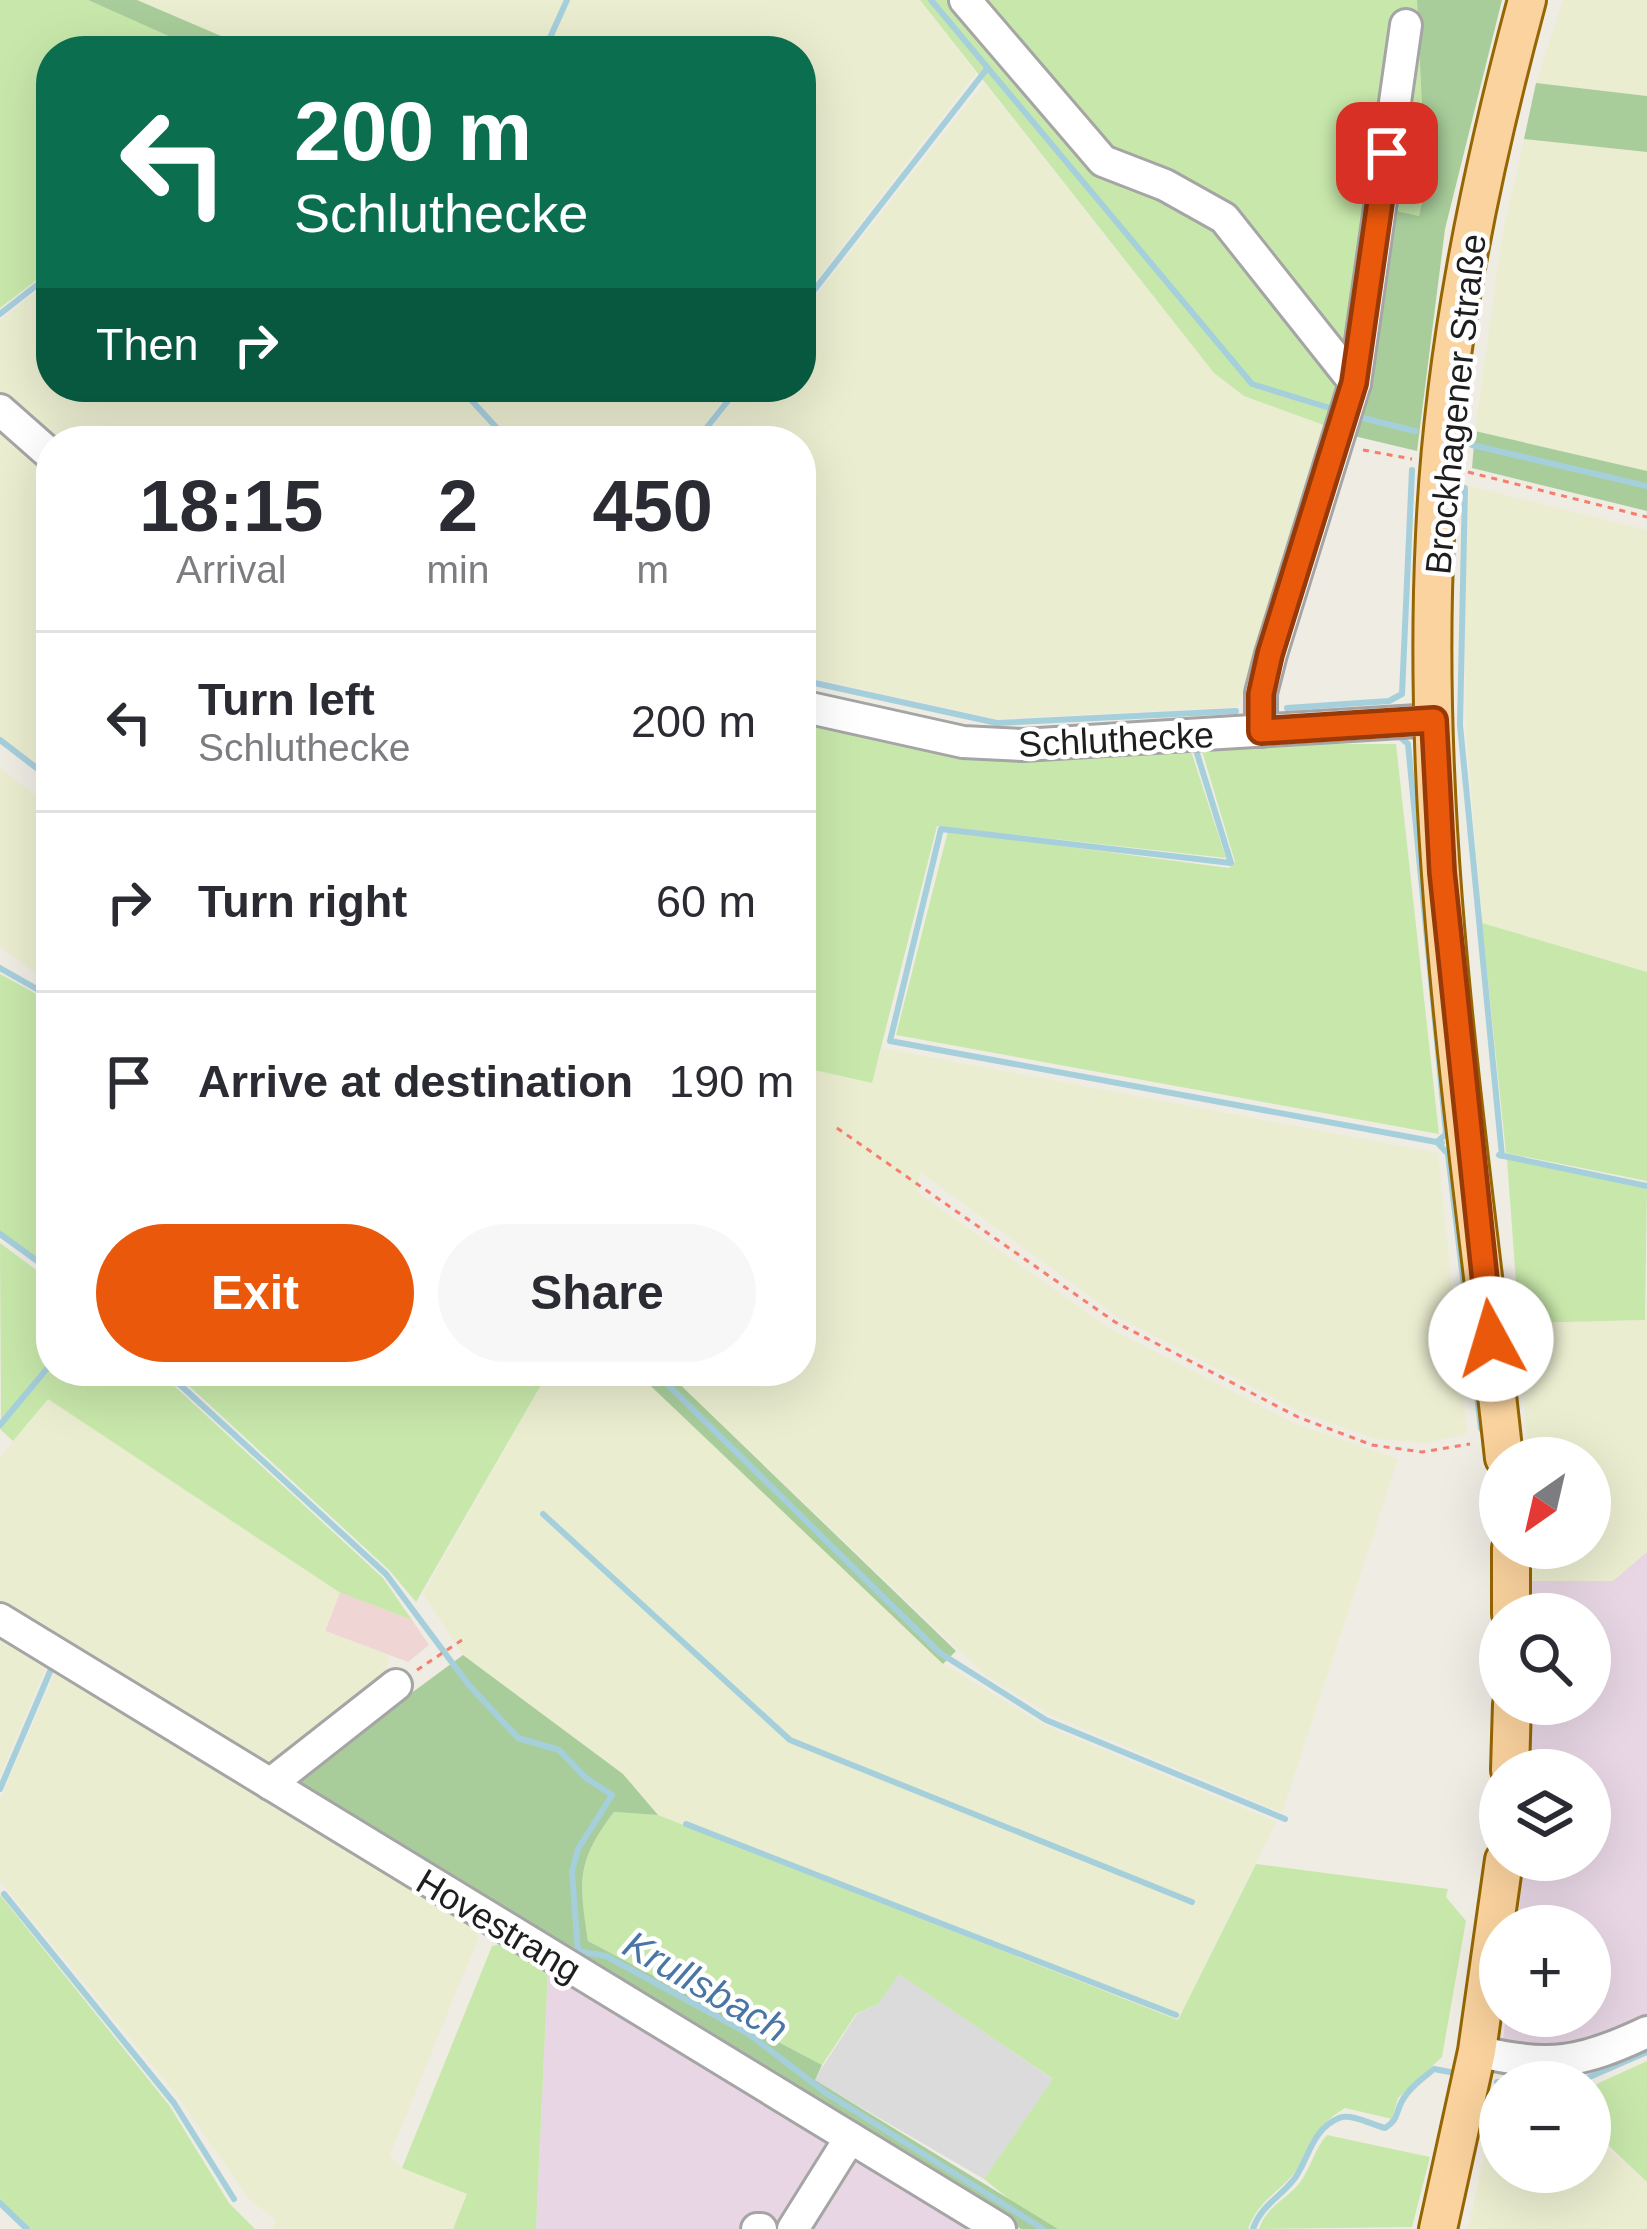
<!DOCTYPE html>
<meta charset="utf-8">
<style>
body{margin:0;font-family:Arial,sans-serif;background:#f7f7f7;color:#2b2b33;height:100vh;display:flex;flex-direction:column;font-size:45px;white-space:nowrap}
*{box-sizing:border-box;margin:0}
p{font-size:39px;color:#7c7c81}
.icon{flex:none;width:66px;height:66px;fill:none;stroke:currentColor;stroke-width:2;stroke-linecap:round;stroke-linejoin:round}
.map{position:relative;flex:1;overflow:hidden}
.details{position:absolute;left:36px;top:426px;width:780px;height:960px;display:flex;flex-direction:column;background:#fff;border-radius:48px;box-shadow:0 12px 48px #0002}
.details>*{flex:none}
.banner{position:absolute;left:36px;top:36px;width:780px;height:366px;border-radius:48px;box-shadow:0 12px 48px #0002;background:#0b6e4f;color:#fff;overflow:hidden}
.needle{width:78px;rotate:214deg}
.tools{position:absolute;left:1479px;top:1437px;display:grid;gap:24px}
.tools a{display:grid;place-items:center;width:132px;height:132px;border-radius:50%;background:#fff;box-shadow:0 12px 48px #0002;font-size:60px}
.pin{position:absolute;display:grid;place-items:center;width:102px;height:102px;color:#fff;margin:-51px;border-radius:24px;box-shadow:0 6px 18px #0006}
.me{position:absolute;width:132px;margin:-66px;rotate:354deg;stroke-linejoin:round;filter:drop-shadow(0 0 9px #0008)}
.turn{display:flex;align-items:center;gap:42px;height:252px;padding:0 60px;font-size:54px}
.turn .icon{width:156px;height:156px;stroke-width:2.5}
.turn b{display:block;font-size:84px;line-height:102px}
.then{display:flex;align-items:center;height:114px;padding:0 60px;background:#0003;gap:24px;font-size:45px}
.eta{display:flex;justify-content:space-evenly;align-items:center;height:204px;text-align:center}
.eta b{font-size:72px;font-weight:800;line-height:84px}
.cta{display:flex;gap:24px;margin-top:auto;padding:24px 60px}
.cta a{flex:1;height:138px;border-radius:72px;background:#ea580c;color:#fff;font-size:48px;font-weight:800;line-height:138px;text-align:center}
.cta a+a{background:#f7f7f7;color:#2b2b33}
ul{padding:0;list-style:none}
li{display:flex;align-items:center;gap:36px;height:180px;padding:0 60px;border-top:3px solid #e1e1e2}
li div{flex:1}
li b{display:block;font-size:45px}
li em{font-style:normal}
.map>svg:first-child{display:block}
.residential{fill:#dcdbdb}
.commercial{fill:#efd5d4}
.industrial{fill:#e8d6e4}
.farmland{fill:#ebedd0}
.grass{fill:#c8e8ab}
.forest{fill:#a8cd9a}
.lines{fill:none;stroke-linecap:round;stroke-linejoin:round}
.stream{stroke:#a6cfdc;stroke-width:6}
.minor-casing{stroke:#a5a5a5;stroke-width:36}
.major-casing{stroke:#956603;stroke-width:42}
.path{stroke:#f77d6d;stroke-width:3;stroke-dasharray:6 6;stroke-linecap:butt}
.minor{stroke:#fff;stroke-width:30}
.major{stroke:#fad39e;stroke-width:36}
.route-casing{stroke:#983908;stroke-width:30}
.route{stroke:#ea580c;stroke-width:21}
.labels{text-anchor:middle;stroke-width:9;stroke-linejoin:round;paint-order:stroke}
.street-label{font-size:36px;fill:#1e1e1e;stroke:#fff}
.water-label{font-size:39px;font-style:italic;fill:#4976a4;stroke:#fff}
</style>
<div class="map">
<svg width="1647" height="2229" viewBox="0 0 1647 2229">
<rect width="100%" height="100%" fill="#efece4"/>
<path class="residential" d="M899,1973L1054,2080L984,2179L814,2080L857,2014L878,2004Z"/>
<path class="commercial" d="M340,1592L412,1620L429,1645L408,1662L325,1631Z"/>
<g class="industrial">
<path d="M1647,1552V2016L1595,2041L1525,2050L1503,2041L1506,2016H1590V1926H1518L1523,1860H1590V1770H1526L1528,1704H1590V1614H1531L1532,1581H1612Z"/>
<path d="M548,1968L974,2229H536Z"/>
</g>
<g class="farmland">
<path d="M137,0H564L542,51H256Z"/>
<path d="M570,0H920L976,73L801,300V51H547Z"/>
<path d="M1563,0H1647V96L1536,83Z"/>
<path d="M984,83L1214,373L1244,396L1328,427L1238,707L997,719L801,676V441H701L744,387H801V315Z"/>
<path d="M1524,139L1647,152V471L1475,431L1501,242Z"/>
<path d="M51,279V387H454L505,441H51L0,397V321Z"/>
<path d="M463,387H734L692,441H513Z"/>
<path d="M0,430L51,478V777L0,736Z"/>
<path d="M1470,486L1647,530V972L1482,923L1466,731L1464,544Z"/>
<path d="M0,768L51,807V984L0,947Z"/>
<path d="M882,1048L1438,1153L1467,1434L1426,1443L1376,1439L1302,1413L1118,1317L920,1172L917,1192L1109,1328L1296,1424L1398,1459L1282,1813L1053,1716L985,1675L666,1371H801V1067L871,1083Z"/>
<path d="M1647,1299V1552L1613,1581H1532V1548H1590V1458H1528L1519,1323L1645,1320Z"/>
<path d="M549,1371H635L943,1664L1044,1725L1276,1822L1178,2020L658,1815L623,1774L463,1655L423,1594Z"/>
<path d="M48,1398L340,1592L325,1631L389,1655L384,1681L281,1764L264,1768L0,1606V1458Z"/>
<path d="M0,1630L49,1661L0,1776Z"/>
<path d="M58,1666L475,1922L479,1936L390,2155L402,2168L468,2194L453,2229H272L276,2220L248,2198L179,2098L0,1881V1799Z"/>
<path d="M1495,2106L1500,2107V2172H1590V2133L1647,2182V2229H1468Z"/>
</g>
<g class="grass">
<path d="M0,0H88L202,51H51V269L0,308Z"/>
<path d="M920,0H1417L1422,108L1407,165L1428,172L1419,216L1396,212L1354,436L1244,396L1214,373Z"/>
<path d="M801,714L1189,745L1226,858L937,826L872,1083L801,1067Z"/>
<path d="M1200,744H1396L1439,1134L896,1035L948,831L1229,868L1235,862Z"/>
<path d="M1482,923L1647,972V1181L1506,1153Z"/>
<path d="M0,974L51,1002V1268L0,1232Z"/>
<path d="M1507,1159L1647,1189L1645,1320L1519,1323Z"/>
<path d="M0,1243L51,1281V1360L1,1420Z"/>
<path d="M51,1369L158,1371L383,1578L412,1620L339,1592L48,1399L13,1441L0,1429Z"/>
<path d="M173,1371H549L416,1602L389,1570Z"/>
<path d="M614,1812L658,1815L1178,2020L1256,1864L1448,1889L1446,1897L1466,1921L1442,2057L1398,2098L1392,2119L1345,2108C1308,2130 1312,2153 1291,2177C1274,2195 1257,2204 1248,2229H1058L1030,2216L984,2179L1053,2079L899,1974L878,2004L856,2014L822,2065L588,1941C579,1881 576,1862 614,1812Z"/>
<path d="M0,1895L169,2105L229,2203L255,2229H31L0,2199Z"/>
<path d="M509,1942L548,1968L536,2229H453L467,2194L402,2168L492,1946Z"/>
<path d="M1647,2061V2182L1590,2128V2087Z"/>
<path d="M1327,2135L1430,2157L1412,2227L1259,2229C1267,2204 1291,2198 1303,2178C1312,2163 1315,2149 1327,2135Z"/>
</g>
<g class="forest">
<path d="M88,0H137L256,51H202Z"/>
<path d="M1417,0H1502L1445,229L1417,451L1354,436L1396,211L1419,216L1428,173L1407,166L1422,108Z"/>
<path d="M1536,83L1647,96V152L1524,139Z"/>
<path d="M1475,431L1647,471V511L1472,468Z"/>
<path d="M635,1371H666L956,1651L943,1664Z"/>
<path d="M463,1655L623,1774L658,1815L614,1812C576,1862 579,1881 588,1941L822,2065L815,2080L1058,2229H1021L298,1787L307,1770Z"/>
</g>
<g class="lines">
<g class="stream">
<path d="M931,0L1252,384L1333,409"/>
<path d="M544,51L567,0"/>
<path d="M801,307L986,70"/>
<path d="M0,314L51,274"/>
<path d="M459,387L509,441"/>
<path d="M1359,417L1415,431"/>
<path d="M696,441L739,387"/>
<path d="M1472,445L1647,486"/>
<path d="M1465,488L1460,725L1502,1156"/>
<path d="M801,680L997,723L1236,711"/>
<path d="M1287,708L1389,701L1402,694L1412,470"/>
<path d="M1400,737L1408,744L1446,1134L1437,1142L1448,1154L1481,1429"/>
<path d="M0,740L51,779"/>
<path d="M1195,747L1231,863L941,829L890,1041L1442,1143"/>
<path d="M0,968L51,997"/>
<path d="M1499,1155L1647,1186"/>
<path d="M0,1234L51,1271"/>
<path d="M165,1371L386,1574L468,1684L518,1738L559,1750L586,1778L612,1795L578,1849L572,1872L578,1951L606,1956L749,2034L826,2093L1043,2229"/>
<path d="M654,1371L940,1653L1046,1720L1285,1819"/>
<path d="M0,1425L51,1364"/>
<path d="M543,1514L790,1740L1192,1902"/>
<path d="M0,1789L52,1667"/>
<path d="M686,1824L1176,2015"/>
<path d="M4,1894L174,2103L234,2199"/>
<path d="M1497,2082H1500"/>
<path d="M1578,2082L1647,2052"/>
<path d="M0,2203L27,2229"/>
<path d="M1253,2229C1261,2205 1281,2197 1295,2178C1309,2158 1312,2129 1339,2118C1351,2113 1373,2125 1385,2128C1399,2119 1395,2114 1402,2101C1409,2088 1423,2078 1434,2069L1450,2072"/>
</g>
<g class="minor-casing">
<g id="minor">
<path d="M965,0L1103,161L1165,185L1224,218L1355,383"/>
<path d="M0,410L51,455"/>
<path d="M801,706L963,742L1023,745L1434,720"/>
<path d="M1261,731V693L1271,654L1355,383L1406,25"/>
<path d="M0,1619L1000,2229"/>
<path d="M270,1784L396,1685"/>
<path d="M1477,2051C1548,2069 1582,2063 1647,2032"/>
<path d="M757,2229H761"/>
<path d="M793,2229L850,2138"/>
</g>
</g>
<g class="major-casing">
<g id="major">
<path d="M1504,1458C1471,1153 1420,843 1435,536C1443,354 1480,175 1527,0"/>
<path d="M1511,1548V1614"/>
<path d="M1510,1770L1512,1704"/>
<path d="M1438,2229L1477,2051L1504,1860"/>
</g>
</g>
<g class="path">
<path d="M1363,450L1412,459"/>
<path d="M1468,472L1647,517"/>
<path d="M837,1128L1115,1322L1298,1417L1372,1445L1422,1452L1470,1444"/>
<path d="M417,1670L462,1640"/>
</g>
<use href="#minor" class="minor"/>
<use href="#major" class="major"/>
</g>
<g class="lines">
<g class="route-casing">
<path id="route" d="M1387,153L1354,383L1270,654L1261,694V731L1434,720L1442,872L1491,1339"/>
</g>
<use href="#route" class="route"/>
</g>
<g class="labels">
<g class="street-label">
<text transform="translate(1455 404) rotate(-84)" y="13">Brockhagener Straße</text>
<text transform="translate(1116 739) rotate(-3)" y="13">Schluthecke</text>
<text transform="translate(499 1925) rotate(31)" y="13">Hovestrang</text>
</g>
<g class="water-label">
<text transform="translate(706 1986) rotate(30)" y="14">Krullsbach</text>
</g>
</g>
</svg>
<div class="tools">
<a><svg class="needle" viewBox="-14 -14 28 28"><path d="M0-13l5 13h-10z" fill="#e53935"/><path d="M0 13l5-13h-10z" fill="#7c7c81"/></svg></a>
<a><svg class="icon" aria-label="search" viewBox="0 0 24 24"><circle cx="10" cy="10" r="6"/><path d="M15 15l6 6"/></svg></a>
<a><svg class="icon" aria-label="layers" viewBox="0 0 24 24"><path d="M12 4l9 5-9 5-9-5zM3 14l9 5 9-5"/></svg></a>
<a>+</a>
<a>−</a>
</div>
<div class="pin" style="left:1387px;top:153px;background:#d93025"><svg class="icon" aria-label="arrive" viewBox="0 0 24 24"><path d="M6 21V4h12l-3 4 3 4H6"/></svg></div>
<svg class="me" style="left:1491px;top:1339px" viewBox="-20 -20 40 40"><circle r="19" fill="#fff"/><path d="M0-13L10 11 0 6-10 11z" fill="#ea580c"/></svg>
<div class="banner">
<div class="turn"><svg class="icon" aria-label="left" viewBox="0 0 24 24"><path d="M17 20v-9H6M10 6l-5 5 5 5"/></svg><div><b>200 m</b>Schluthecke</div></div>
<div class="then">Then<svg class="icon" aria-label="right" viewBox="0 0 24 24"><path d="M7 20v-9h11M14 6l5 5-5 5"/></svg></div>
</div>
<section class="details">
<div class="eta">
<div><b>18:15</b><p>Arrival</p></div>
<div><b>2</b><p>min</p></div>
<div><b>450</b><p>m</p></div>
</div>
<ul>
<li><svg class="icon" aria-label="left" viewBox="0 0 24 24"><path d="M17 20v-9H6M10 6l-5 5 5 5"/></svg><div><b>Turn left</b><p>Schluthecke</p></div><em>200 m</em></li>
<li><svg class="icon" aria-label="right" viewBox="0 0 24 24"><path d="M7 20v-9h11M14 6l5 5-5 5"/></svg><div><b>Turn right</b></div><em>60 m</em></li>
<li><svg class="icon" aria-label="arrive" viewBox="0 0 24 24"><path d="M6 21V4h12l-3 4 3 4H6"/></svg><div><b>Arrive at destination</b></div><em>190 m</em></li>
</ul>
<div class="cta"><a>Exit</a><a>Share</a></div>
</section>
</div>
